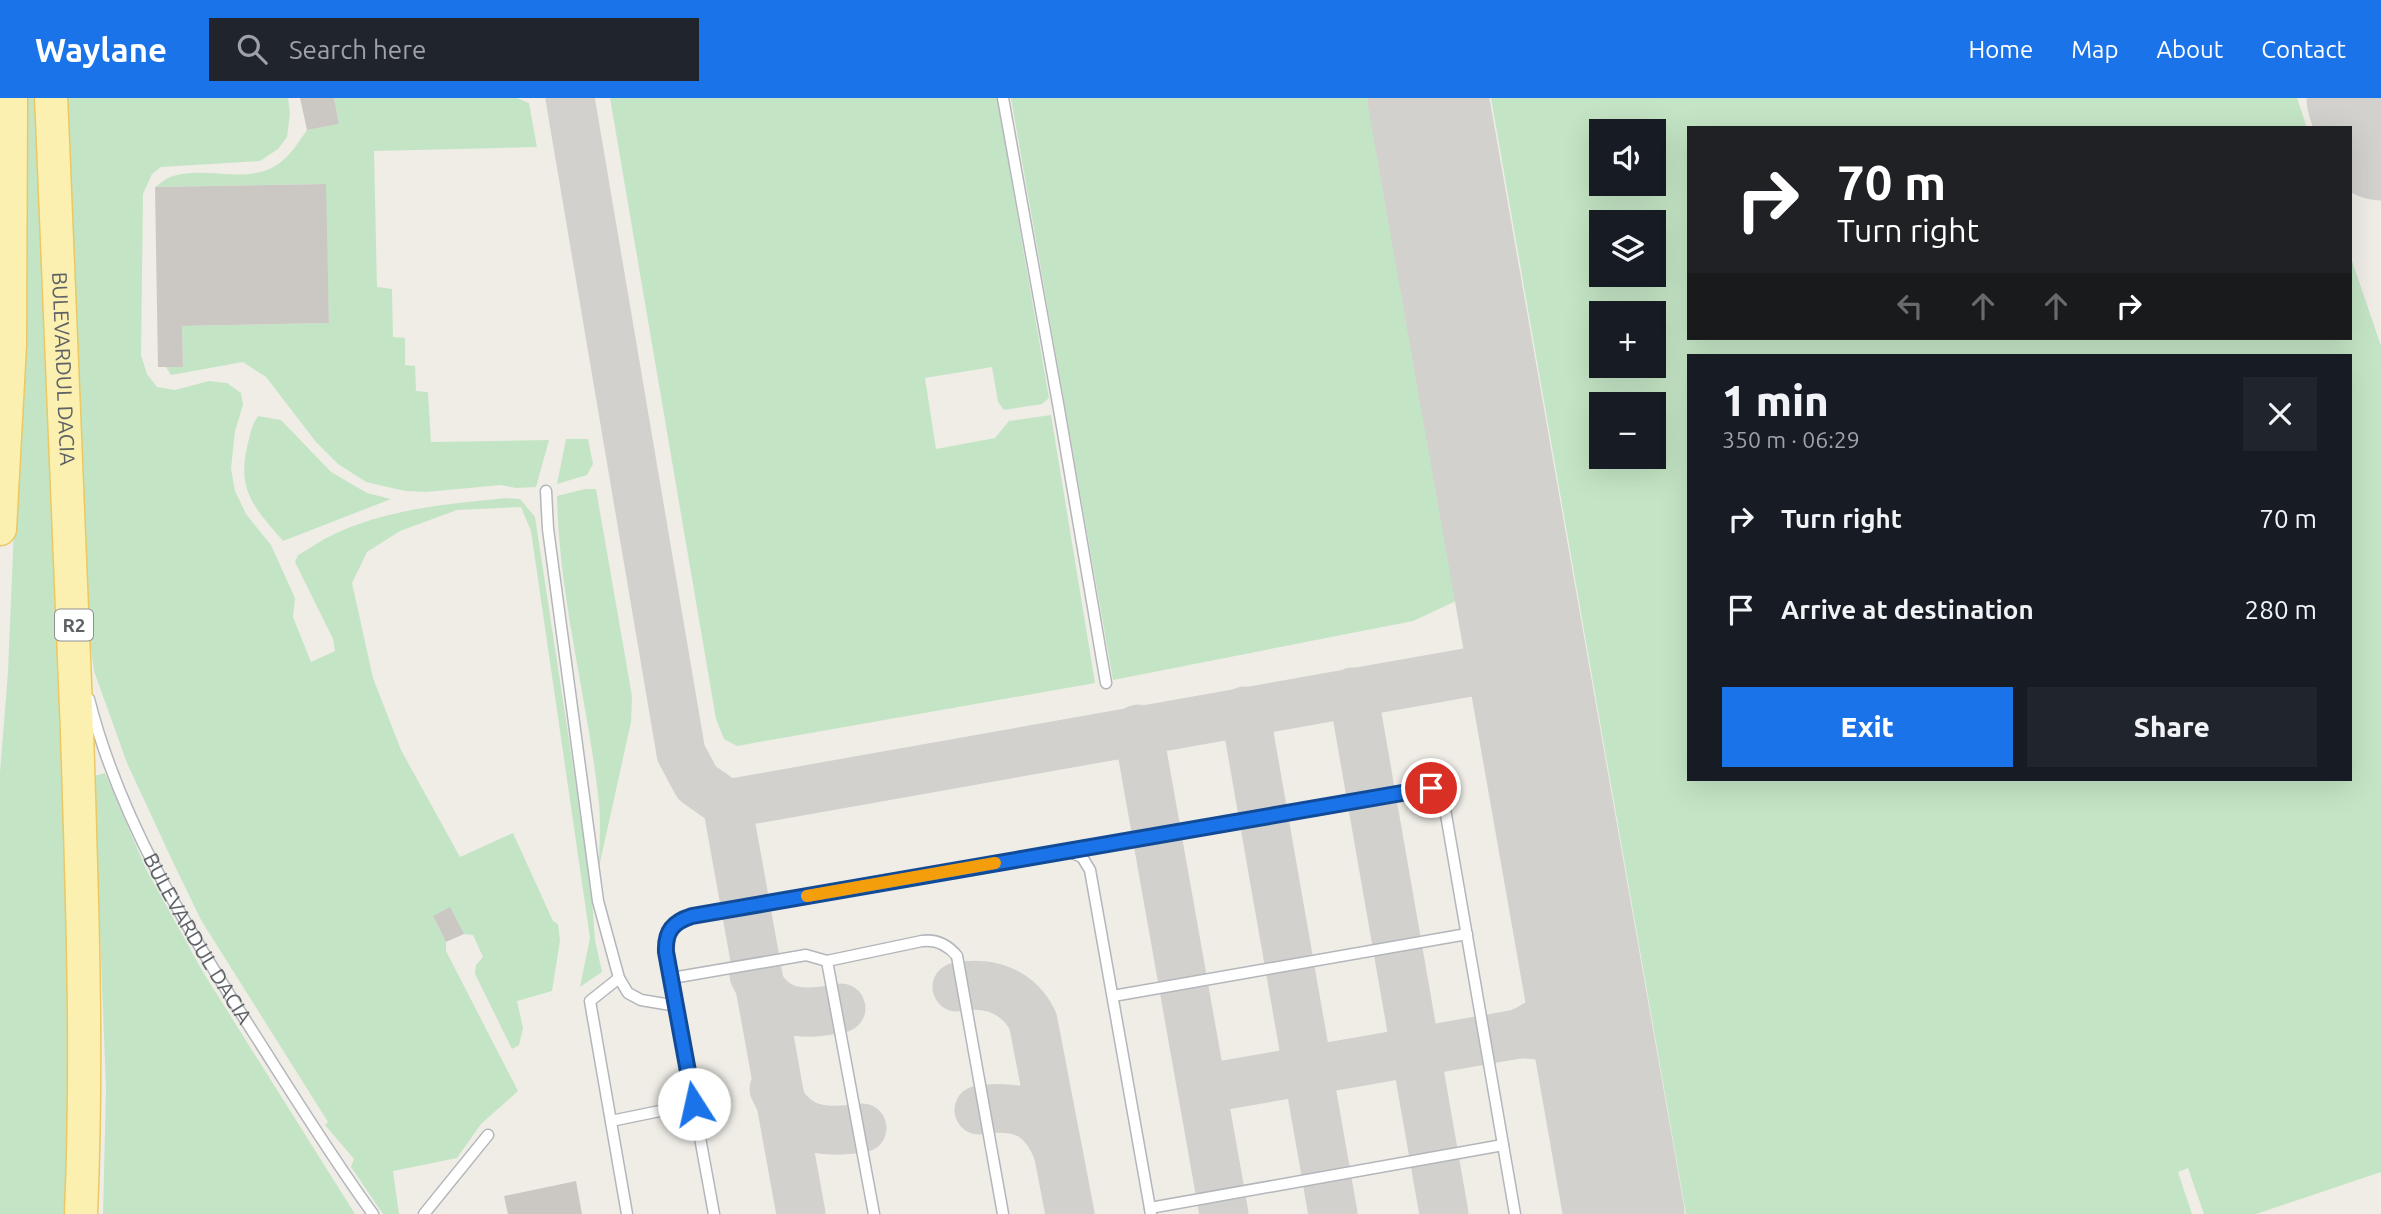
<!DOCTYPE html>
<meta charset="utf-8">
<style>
body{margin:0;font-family:Ubuntu,sans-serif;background:#20242c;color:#f1f3f6;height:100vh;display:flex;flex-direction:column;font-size:26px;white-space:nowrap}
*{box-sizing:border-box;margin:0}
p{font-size:23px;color:#9ea1a6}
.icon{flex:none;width:38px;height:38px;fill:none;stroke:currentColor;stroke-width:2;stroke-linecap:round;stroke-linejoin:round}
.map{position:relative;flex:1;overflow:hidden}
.details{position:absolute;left:1687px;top:256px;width:665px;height:427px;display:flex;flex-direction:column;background:#171b24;border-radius:0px;box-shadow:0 7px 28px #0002}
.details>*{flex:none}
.banner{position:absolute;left:1687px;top:28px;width:665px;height:214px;border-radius:0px;box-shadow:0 7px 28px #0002;background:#202124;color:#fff;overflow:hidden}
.fabs{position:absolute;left:1589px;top:21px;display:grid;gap:14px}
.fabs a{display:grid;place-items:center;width:77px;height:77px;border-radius:0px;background:#171b24;box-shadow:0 7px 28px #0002;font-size:35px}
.pin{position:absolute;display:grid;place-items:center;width:60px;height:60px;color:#fff;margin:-30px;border:4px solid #fff;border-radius:50%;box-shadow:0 2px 7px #0007}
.me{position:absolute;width:77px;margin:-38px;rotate:350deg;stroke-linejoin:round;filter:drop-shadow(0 0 5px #0008)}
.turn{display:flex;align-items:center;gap:24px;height:147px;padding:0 35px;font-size:32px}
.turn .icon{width:91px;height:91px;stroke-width:2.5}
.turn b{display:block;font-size:49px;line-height:60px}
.lanes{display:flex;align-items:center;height:66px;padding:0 35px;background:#0003;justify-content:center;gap:35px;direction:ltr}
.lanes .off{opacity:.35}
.round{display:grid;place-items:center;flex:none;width:74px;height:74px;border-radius:0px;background:#20242c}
.head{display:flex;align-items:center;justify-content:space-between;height:119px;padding:0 35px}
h1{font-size:42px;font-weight:800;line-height:52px}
.button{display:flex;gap:14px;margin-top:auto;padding:14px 35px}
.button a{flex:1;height:80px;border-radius:0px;background:#1a73e8;color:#fff;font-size:28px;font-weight:800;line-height:80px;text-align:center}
.button a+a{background:#20242c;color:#f1f3f6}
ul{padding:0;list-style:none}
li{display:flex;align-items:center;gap:21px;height:91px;padding:0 35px}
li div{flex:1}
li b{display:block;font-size:26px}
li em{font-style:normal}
header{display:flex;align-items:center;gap:42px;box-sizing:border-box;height:98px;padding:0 35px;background:#1a73e8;color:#fff}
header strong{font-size:33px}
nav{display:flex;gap:38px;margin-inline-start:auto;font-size:24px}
.search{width:490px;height:63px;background:#20242c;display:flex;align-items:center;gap:18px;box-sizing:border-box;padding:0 24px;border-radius:0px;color:#9ea1a6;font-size:26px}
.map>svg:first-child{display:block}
.green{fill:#c4e5c5;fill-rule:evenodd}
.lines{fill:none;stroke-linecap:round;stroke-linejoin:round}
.taxiway{stroke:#d2d1ce;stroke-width:49}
.runway{stroke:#d2d1ce;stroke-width:121}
.building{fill:#cbc8c3}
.lane-casing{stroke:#b3b6ba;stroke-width:13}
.primary-casing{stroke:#ebc863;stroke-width:35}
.lane{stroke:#fff;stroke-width:10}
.primary{stroke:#fbf0af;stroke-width:32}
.route-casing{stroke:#114b97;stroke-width:18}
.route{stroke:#1a73e8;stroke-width:12}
.slow{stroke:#f59e0b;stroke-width:12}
.labels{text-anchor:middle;stroke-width:5;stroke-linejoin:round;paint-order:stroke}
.shield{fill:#fff;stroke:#8e9094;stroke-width:2}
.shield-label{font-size:19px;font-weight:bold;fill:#5e6166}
.street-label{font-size:21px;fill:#5e6166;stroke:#fff}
</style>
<header>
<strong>Waylane</strong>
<div class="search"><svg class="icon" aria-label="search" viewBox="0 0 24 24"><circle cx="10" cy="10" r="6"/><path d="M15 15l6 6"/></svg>Search here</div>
<nav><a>Home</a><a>Map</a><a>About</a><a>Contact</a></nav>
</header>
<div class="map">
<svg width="2381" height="1116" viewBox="0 0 2381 1116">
<rect width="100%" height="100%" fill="#efede6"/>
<g class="green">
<path d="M21,0H36L45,182L68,824L71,972L65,1116H0V674L8,574L19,310Z"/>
<path d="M66,0H288L290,15L287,39L278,51L260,63L161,69L152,76L143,96L141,257L147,276L157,289L175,292L209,283L227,285L241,295L243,307L235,333L231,371L235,393L246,416L271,447L295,500L293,519L311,564L335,553L333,541L295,464L298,457C312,449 326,439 341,433C394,410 450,406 506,400L520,401L535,419L591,786L595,842L602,874L580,889L590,840L531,433L521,409L457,412L400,433L367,454L352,485L373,580L401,652L460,759L513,735L553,823L558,826L560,843L552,893L517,903L523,930L519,947L512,951L475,876L476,867L483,859L473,837L464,836L433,818L446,844V853L518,993L481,1026L457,1060L393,1073L399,1116H383L351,1069L354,1061L325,1027L328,1024L201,822L172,762L127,665L94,573L89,538Z"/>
<path d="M334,0H517L529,5L537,49L374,53L377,189L392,191L393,239L405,240V267L415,268L416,293L428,294L431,344L549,342L536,389L516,390L501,387L426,394L405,393L366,384L338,366L316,344L266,279L243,264L171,277L166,269L183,268L182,228L329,225L325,86L155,89C161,85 166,80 173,78C205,68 245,86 275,68C289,60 298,45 307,32L339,26Z"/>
<path d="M610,0H997L1049,300L1042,306L1004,312L998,304L992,269L925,280L936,351L995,340L1009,323L1051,317L1095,585L737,648L724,641L716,621Z"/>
<path d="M1011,0H1368L1456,503L1413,523L1113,582Z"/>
<path d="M1491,0H2297L2307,30H1689V240H2350V157L2381,248V1074L2256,1116H2204L2188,1070L2178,1074L2192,1116H1686ZM1601,33H1654V86H1601ZM1601,124H1654V177H1601ZM1601,215H1654V268H1601ZM1689,257H2350V681H1689ZM1601,306H1654V359H1601Z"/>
<path d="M258,318L281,322L331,374L367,395L391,401L283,443C255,410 237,394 247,349C250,338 251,328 258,318Z"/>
<path d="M566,341H588L593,366L587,377L557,386Z"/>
<path d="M585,391H596L632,598L631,624L599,769C599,748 601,726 599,705C588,602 559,502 557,398Z"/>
<path d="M105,675L146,771L203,874L355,1116H103L106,991L94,678Z"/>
</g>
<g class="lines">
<g class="taxiway">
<path d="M570,0L681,655L697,685L727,706"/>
<path d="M1353,594L1444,1116"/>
<path d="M1245,613L1333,1116"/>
<path d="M1138,631L1224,1116"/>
<path d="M754,877C773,918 802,918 841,910"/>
<path d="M957,889C990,883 1018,893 1033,923L1070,1116"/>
<path d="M1518,936C1567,934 1587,957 1603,1000"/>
<path d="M774,991C793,1033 821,1036 862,1030"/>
<path d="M1202,991L1518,936C1557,919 1569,898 1579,858"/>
<path d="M979,1012C1020,1006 1043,1015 1058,1054"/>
<path d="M801,1116L727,706L1527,564"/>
</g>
<g class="runway">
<path d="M1428,0L1624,1116"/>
<path d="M2367,0L2381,42"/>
</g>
</g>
<g class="building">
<path d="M300,0H334L339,26L307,32Z"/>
<path d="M326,86L329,225L182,228L183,269H158L155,89Z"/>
<path d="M450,809L464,836L446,844L433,818Z"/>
<path d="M576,1083L582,1116H508L504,1098Z"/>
</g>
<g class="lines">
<g class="lane-casing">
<g id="lane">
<path d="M1003,0L1059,311L1106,585"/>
<path d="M546,393L548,431L598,803L619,880L628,895L641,902L677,908"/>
<path id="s1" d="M89,601C120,723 186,829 253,934C292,995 330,1057 373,1116"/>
<path d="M1067,753L1082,759L1090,772L1151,1116"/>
<path d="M827,863L874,1116"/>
<path d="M619,880L590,903L627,1116"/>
<path d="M672,880L806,857L827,863L922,843C937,841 948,847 957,858L1003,1116"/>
<path d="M1113,898L1467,836"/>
<path d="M611,1023L694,1006"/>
<path d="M1150,1110L1503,1047"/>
<path d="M424,1116L488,1037"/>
<path d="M714,1116L666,854C666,833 673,824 692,818L1431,690L1437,693L1444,705L1515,1116"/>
</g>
</g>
<g class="primary-casing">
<g id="primary">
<path id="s2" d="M51,0C61,211 70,422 77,634C82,794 88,955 81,1116"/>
<path d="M0,431L10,247L11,0"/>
</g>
</g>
<use href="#lane" class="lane"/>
<use href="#primary" class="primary"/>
</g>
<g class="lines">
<g class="route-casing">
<path id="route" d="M694,1006L666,854C665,833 673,824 692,818L1431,690"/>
</g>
<use href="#route" class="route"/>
<path class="slow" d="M807,798L995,765"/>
</g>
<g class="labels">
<rect class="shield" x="55" y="511.5" width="38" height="31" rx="5"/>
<g class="shield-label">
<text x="74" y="534">R2</text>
</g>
<g class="street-label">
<text dy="7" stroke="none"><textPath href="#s2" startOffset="271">BULEVARDUL DACIA</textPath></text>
<text dy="7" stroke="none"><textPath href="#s1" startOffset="264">BULEVARDUL DACIA</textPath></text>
</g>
</g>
</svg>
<div class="fabs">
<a><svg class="icon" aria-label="sound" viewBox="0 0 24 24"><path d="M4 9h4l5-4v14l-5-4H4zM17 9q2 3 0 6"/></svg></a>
<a><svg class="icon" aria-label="layers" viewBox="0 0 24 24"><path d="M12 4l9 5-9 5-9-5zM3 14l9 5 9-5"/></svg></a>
<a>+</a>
<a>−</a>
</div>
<div class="pin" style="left:1431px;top:690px;background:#d93025"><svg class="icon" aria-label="arrive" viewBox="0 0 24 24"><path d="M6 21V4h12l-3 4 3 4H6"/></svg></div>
<svg class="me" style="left:694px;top:1006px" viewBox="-20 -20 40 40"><circle r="19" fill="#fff"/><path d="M0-13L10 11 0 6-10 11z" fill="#1a73e8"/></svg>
<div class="banner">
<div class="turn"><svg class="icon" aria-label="right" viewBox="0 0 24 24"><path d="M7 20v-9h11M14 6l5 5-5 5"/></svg><div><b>70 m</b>Turn right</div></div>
<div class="lanes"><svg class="icon off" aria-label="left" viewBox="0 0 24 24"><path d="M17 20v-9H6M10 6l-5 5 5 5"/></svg><svg class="icon off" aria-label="ahead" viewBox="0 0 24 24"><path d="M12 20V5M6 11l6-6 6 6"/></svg><svg class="icon off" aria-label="ahead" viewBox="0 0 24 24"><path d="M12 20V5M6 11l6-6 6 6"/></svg><svg class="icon" aria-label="right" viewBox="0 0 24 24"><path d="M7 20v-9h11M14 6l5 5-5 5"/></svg></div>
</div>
<section class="details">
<div class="head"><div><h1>1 min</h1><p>350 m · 06:29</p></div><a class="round"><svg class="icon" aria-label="close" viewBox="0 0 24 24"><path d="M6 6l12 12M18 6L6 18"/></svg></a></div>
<ul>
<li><svg class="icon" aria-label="right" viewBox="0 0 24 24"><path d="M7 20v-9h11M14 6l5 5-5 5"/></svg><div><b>Turn right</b></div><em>70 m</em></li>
<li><svg class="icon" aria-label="arrive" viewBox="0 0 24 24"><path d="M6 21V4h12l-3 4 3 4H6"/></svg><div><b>Arrive at destination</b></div><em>280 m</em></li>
</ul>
<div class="button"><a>Exit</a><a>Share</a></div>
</section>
</div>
